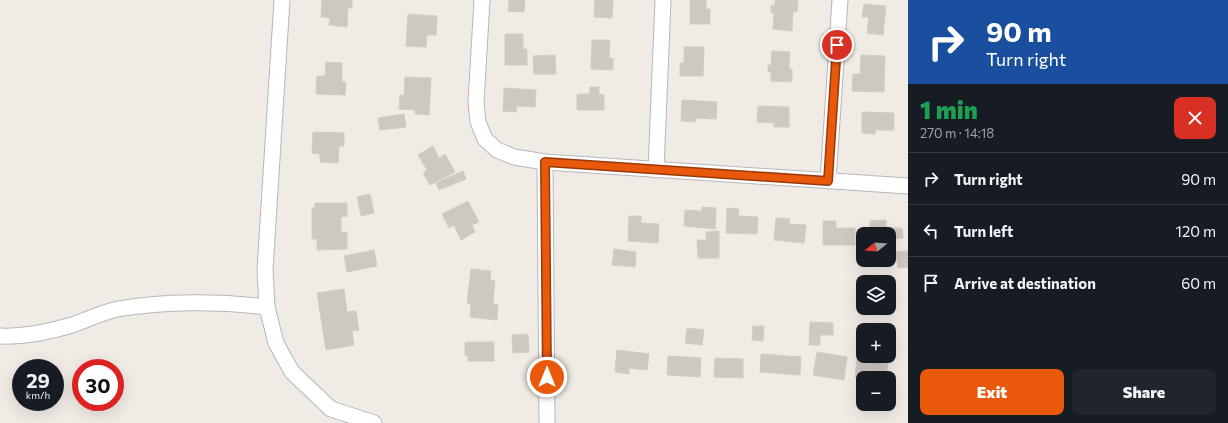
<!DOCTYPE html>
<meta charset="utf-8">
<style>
body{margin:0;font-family:Commissioner,sans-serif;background:#20242c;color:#f1f3f6;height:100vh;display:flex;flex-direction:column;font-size:15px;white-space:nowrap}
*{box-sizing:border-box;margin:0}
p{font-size:13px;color:#9ea1a6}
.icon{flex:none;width:22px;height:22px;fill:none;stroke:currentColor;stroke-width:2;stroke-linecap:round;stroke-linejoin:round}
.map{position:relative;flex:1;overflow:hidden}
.panel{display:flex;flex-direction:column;background:#171b24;width:320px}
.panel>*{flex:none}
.guide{background:#1a4fa0;color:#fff;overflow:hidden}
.needle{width:26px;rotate:253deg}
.fabs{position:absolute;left:856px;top:227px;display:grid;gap:8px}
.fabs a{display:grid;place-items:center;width:40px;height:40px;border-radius:8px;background:#171b24;box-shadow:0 4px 16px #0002;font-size:20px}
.speed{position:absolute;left:12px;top:359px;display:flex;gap:8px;font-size:20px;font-weight:700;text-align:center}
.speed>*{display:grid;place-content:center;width:52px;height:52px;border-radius:50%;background:#171b24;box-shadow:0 4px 16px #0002;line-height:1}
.speed small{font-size:10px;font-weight:400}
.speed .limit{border:6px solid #d22;background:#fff;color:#111}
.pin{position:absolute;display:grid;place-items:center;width:34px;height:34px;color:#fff;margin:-17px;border:2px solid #fff;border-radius:50%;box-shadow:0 1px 4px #0007}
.me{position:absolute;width:44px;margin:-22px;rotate:0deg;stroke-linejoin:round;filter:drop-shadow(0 0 3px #0008)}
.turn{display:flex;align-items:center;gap:14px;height:84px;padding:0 12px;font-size:18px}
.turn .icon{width:52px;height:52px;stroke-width:2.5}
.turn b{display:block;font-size:28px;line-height:34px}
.round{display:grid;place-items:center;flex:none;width:42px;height:42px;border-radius:8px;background:#20242c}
.overview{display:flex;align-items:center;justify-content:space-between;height:68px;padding:0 12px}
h1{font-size:24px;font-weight:800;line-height:30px;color:#1e9e55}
.action{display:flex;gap:8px;margin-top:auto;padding:8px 12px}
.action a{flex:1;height:46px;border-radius:8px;background:#ea580c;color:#fff;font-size:16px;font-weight:800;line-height:46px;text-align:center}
.action a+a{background:#20242c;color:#f1f3f6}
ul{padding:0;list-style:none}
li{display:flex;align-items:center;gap:12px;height:52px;padding:0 12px;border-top:1px solid #363941}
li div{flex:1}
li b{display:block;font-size:15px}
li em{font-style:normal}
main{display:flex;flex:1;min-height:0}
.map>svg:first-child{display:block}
.building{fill:#cec8c2;stroke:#d5ccc1}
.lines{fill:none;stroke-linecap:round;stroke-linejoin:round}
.street-casing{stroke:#b4b8bc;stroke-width:17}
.street{stroke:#fff;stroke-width:15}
.route-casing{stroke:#983908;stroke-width:10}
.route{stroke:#ea580c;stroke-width:7}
</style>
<main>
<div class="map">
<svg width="908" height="423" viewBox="0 0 908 423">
<rect width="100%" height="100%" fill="#f0ebe4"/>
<g class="building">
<path d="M322,0H352V8H348L347,27L329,25L330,18L321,17Z"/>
<path d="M509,0H525L524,12L508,11Z"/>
<path d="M595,0H613L612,18L594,17Z"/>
<path d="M690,0H706V9H710V24H690Z"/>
<path d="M775,0H798L797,12L793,11L792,31L773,29L774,13H771V5L775,6Z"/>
<path d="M864,4L886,6L883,35L867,33L869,17H862Z"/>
<path d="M408,14L437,16L436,35H427L426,47L406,46Z"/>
<path d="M505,34H523V49H527V65H505Z"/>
<path d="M592,40H610L609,58H613V70L591,69Z"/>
<path d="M684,47H704L703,76H680V63H684Z"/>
<path d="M772,51L790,52L789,69H792V82L771,81V72H768V65H771Z"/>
<path d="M555,55L556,74H534L533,56Z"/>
<path d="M861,55L885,56L884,92L852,91L853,74H860Z"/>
<path d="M326,62L342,63V82H346L345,95L316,94L317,76H325Z"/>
<path d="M405,77L431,78L429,115L415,114V110L399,109L400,95L404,96Z"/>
<path d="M590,87H599V94L604,95V110H577V94H590Z"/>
<path d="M504,88L536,90L535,107L517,106L516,112L503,111Z"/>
<path d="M682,100L717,102L716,119L696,118L695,122L681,121Z"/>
<path d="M758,106L789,107V127H774V123L757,122Z"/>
<path d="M862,112L894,113V130H875V134L862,133Z"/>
<path d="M404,114L406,127L380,130L378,118Z"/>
<path d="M313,132L344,133V146H339L338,163L320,162V154L312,153Z"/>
<path d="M433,146L439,158L445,154L455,172L430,185L423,173L427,170L418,155Z"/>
<path d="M463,171L466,179L439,190L436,183Z"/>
<path d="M370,194L374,213L361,216L357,197Z"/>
<path d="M468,201L479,222L472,225L475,232L461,240L454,225L449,228L442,214Z"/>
<path d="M315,203H347V216L341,217V232H347V249L317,250V239H312V208H315Z"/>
<path d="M702,207L716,208L715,229L684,226L685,210L702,211Z"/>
<path d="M727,208L739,209L738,216L758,217L757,234L726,233Z"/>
<path d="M629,216H641V223L659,224L658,243L628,241Z"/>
<path d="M776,218L790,219L789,224L806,225L804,243L774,240Z"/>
<path d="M886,220V228H902L903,238L889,239V234H871L870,221Z"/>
<path d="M823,221H836V228H855V245H823Z"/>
<path d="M719,231V258H698L697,240H706V232Z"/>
<path d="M614,249L636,252L635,267L612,265Z"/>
<path d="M374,250L377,266L347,272L344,256Z"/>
<path d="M908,251V267L898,268L896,252Z"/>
<path d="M471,269L491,271L490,280L495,281L493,304L498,305L497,320L470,317L471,304L467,303Z"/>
<path d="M864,275L887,277L886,282H863Z"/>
<path d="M344,289L347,312L356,311L359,330L352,331L354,345L326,350L317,293Z"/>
<path d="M810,322L833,323V335H820V345H809Z"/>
<path d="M753,326H764L763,341L752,340Z"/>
<path d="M687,328L704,330L702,345L685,343Z"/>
<path d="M528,334L529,352L513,353L512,335Z"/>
<path d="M465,342H494V361H468V356H465Z"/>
<path d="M617,350L649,354L647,370L629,368V374L615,372Z"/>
<path d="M817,352L847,357L844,380L813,375Z"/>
<path d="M761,354L801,357L800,375L760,372Z"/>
<path d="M668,356L701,358L700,377L667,375Z"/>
<path d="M715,358L743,359V378L714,377Z"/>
<path d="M857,358L888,361L886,378L855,377Z"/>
</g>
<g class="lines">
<g class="street-casing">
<g id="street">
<path d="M282,0L265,270L267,307L276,343L292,372L331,409L374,423"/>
<path d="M482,0L476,102L478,122L485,139L497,150L514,157L545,162L908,186"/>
<path d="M545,162L547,423"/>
<path d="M656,170L663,0"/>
<path d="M828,181L840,0"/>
<path d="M0,336C24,337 49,332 72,325C87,320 102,312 118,309C165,301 220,301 267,307"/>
</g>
</g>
<use href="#street" class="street"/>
</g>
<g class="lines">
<g class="route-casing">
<path id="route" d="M547,377L545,162L828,181L837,45"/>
</g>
<use href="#route" class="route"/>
</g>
</svg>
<div class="fabs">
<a><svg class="needle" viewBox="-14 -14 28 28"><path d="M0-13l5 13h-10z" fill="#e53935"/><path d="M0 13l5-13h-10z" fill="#9ea1a6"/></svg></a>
<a><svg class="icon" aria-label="layers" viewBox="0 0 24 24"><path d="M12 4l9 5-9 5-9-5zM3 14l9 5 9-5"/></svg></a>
<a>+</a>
<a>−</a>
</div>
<div class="speed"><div>29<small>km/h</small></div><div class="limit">30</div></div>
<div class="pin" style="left:837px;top:45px;background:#d93025"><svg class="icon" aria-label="arrive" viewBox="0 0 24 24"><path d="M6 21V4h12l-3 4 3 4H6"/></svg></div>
<svg class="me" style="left:547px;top:377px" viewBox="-20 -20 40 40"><circle r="17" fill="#ea580c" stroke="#fff" stroke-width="3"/><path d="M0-11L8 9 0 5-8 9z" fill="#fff"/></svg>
</div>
<section class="panel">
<div class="guide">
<div class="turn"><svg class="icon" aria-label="right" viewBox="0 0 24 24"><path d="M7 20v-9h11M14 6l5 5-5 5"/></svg><div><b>90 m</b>Turn right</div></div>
</div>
<div class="overview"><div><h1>1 min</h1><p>270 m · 14:18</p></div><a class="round" style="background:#d93025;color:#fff"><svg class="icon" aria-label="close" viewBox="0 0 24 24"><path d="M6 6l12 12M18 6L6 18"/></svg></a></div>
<ul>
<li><svg class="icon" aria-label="right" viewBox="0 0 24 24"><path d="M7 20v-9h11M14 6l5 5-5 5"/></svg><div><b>Turn right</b></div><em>90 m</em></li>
<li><svg class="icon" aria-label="left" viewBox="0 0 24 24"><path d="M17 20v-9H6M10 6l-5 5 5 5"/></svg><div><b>Turn left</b></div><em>120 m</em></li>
<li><svg class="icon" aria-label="arrive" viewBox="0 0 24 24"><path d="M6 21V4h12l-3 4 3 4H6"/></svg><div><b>Arrive at destination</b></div><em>60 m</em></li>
</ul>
<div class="action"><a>Exit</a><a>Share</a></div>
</section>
</main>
